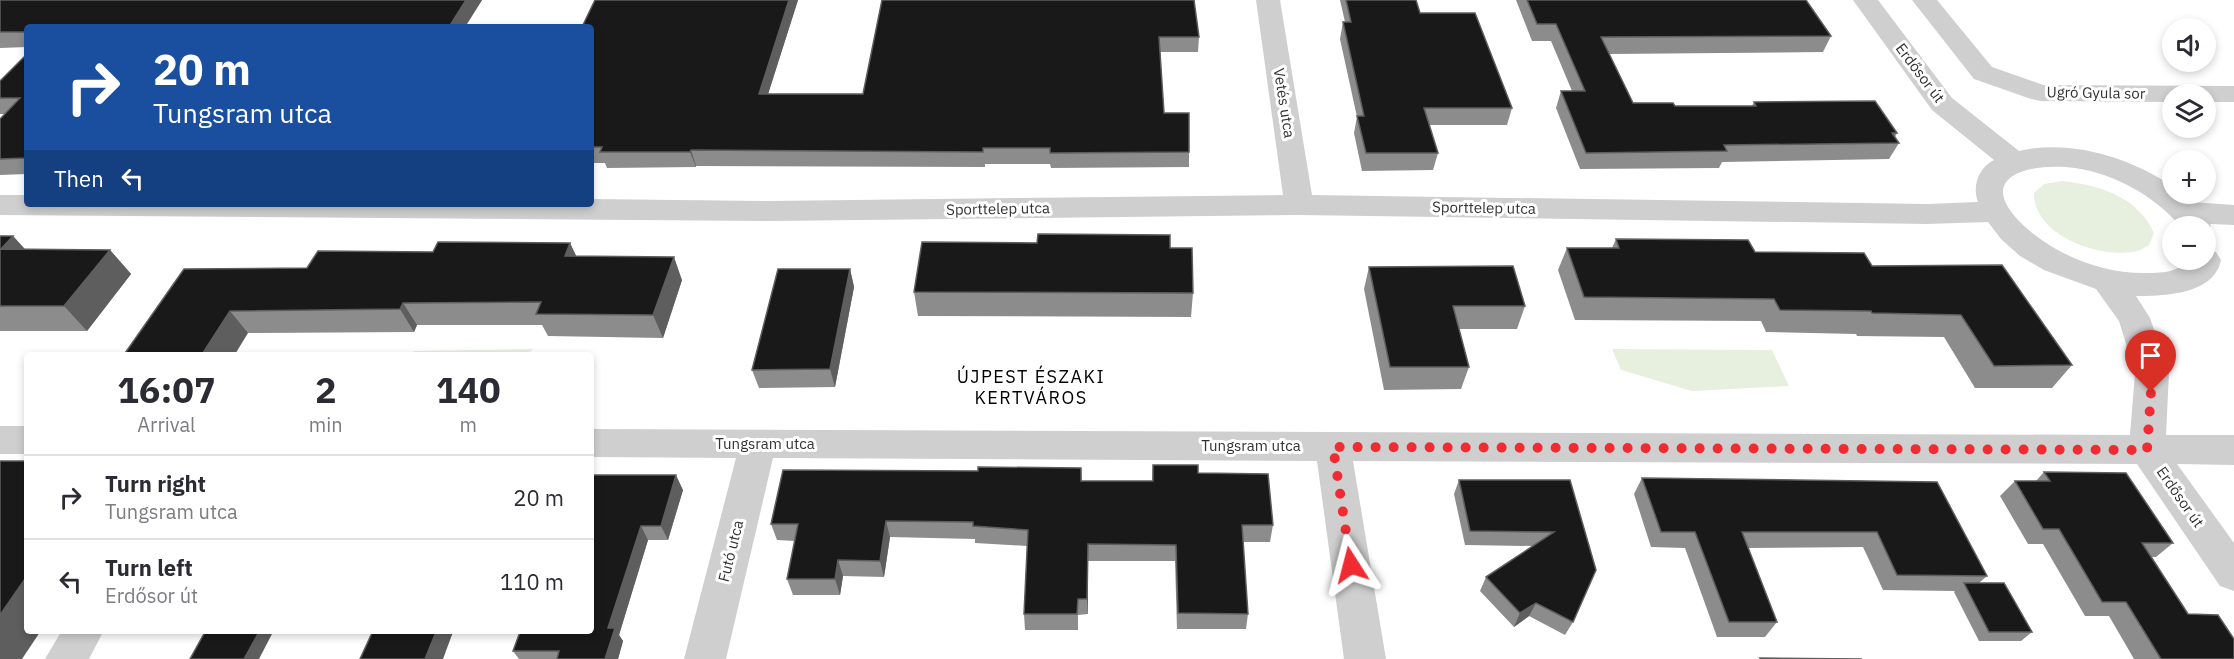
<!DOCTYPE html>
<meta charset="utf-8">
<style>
body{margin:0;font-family:"IBM Plex Sans",sans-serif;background:#f7f7f7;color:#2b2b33;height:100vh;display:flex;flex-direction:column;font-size:22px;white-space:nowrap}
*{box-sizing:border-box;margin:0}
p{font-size:20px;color:#7c7c81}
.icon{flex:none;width:33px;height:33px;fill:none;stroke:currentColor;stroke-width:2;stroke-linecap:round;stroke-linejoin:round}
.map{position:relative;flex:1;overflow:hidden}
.drawer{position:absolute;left:24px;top:352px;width:570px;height:282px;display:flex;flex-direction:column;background:#fff;border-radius:6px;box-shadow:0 3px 9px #0003}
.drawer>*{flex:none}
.guide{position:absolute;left:24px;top:24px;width:570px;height:183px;border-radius:6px;box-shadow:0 3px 9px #0003;background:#1a4fa0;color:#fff;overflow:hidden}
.buttons{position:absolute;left:2162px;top:18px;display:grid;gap:12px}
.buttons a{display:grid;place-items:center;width:54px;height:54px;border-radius:50%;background:#fff;box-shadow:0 3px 9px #0003;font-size:30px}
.pin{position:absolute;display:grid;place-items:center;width:51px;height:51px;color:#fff;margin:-62px -26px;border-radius:50% 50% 50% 0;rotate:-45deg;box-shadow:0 0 6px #0007}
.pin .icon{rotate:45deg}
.me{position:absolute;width:66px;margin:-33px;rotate:351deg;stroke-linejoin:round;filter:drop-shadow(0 0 4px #0008)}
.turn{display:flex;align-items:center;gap:21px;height:126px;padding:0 30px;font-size:27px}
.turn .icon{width:78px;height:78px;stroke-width:2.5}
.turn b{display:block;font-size:42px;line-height:51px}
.then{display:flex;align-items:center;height:57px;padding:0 30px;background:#0003;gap:12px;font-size:22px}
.eta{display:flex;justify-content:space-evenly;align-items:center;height:102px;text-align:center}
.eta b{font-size:36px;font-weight:700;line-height:42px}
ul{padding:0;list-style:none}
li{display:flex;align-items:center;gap:18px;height:84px;padding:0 30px;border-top:2px solid #e1e1e2}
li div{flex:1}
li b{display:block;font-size:22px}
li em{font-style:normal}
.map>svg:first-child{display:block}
.green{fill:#e7efdf}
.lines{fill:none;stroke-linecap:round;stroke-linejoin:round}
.minor{fill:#cfcfcf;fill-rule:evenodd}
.wall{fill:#8c8c8c}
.shaded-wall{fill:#5e5e5e}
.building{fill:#191919;stroke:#5e5e5e;stroke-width:1.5}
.route{stroke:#f02c32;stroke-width:10;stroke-dasharray:0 18}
.labels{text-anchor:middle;stroke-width:6;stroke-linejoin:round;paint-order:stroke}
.street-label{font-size:15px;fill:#323232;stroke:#fff}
.quarter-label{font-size:18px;letter-spacing:1.5px;fill:#000;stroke:#fff}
</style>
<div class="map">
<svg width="2234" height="659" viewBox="0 0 2234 659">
<rect width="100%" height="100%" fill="#fff"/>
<g class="green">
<path d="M2062,181C2100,185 2138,197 2154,233L2149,245C2144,248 2138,252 2132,252C2096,257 2034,235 2034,193L2044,184Z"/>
<path d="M533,349L527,355H412L414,351Z"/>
<path d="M1612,349L1772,350L1789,386L1692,391L1621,370Z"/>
</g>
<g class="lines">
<g class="minor">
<path d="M1256,0H1280L1312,195L1927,204L1978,202C1972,187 1978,168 1994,160L1932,110L1853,0H1878L1952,98L2019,151C2070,139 2129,157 2172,186V194H2183L2192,202L2234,205V225L2210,224L2211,226L2205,234V226H2180C2155,196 2113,173 2075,168C2032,162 1971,175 2023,225C2054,254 2100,273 2143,273C2162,273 2176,273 2189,260H2205V249L2216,252L2221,260C2214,295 2163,296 2136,296L2150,318L2169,373L2166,435H2234V465L2177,464L2234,543V591L2220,586L2137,464L1353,461L1386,659H1344L1317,461L773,458L726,659H684L736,458L591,457V429L2130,435L2135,373L2119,321L2096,289L2044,270L2020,256L2001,239L1988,222L1927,224L1299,215L770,221L0,215V195H27V204H591V199L770,201L1283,195Z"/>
<path d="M1912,0H1937L1992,67L2043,85L2234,86V102H2205V94H2172V102L2041,101L2031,99L1974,79Z"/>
<rect x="0" y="426" width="27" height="28"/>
<path d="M61,632H103L89,659H45Z"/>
</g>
</g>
<g class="wall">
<path d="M0,0H482L465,27H27V47L0,48Z"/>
<path d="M595,0H798L768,94H863L882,0L1199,37L1198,52H1160L1164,113L1189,152V167L1051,168L1050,164H985V167L696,166V167L607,168L605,163H591V27Z"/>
<path d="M1340,0H1416L1420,13L1512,108L1507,125H1429L1438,153L1433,170L1362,171L1354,133L1357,117L1340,39L1343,22H1345Z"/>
<path d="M1516,0H1806L1831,36L1823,52L1609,54L1633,103L1675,106H1752L1754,102L1897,133L1895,137L1899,143L1889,159L1722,162L1719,168L1580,169L1556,108L1561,91H1572L1551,41H1532Z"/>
<path d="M27,54V174L0,175V119L5,114H0V81Z"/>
<path d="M0,236H13L25,249L110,250L131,274L87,331H0Z"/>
<path d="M1616,239L1755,252L1872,266L2072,365L2052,388H1975L1944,337L1857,336L1856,334L1766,332L1761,321L1575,320L1558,270L1567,248H1612Z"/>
<path d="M570,243L576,256L682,280L663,338L548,336L542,325H417L414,332L248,333L123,356L307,268L433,252Z"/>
<path d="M1170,248L1193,293L1191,317L918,316L914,292Z"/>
<path d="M1369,267L1525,306L1517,329H1459L1469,367L1461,389L1384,390L1364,289Z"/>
<path d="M850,269L854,287L835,387L759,388L752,370Z"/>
<path d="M1153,465L1198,473L1273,525L1270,542H1243L1248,614L1246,629H1177L1175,561H1088V614L1078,615V630H1025L1024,614L1027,546L975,543V539L890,537L884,577L843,576L840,595H793L787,579L795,541L777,540L771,524L978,471L1081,468L1082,481H1152Z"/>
<path d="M2044,472L2173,543L2156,557H2152L2188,614L2234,659H2134L2109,616H2085L2043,544H2028L2000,496L2015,481H2036Z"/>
<path d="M591,475L683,490L668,540H648L619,635L623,641L618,659H519L513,651Z"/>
<path d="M1642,478L1937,482L1987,576L1979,583L2032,632L2021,641H1979L1954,592L1955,591L1883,590L1863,547L1748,548L1777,622L1765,637H1717L1685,548L1651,547L1634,494Z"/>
<path d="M1459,480H1570L1573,622L1565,635L1529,616L1514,627L1480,591L1486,577L1533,546L1465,545L1454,494Z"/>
</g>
<g class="shaded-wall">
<path d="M466,0H482L465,27H449Z"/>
<path d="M789,0H798L763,110L759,94Z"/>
<path d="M691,150L696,166V167L690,152Z"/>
<path d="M13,236L35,261L1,249Z"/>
<path d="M570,243L581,266L565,256Z"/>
<path d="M110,250L131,274L87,331L64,306Z"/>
<path d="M674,257L682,280L663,338L653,315Z"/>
<path d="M850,269L854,287L835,387L830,369Z"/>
<path d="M403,303L417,325L414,332L400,309Z"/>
<path d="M230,311L248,333L234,356H201Z"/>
<path d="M676,475L683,490L668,540L661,526Z"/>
<path d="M886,521L890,537L884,577L880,561Z"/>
<path d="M641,526L648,540L619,635L623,641L618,659H605L608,628Z"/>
<path d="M1088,544V614L1087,599Z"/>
<path d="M838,560L843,576L840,595L835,579Z"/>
<path d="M27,576V632H40L22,659H0V615Z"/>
<path d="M1536,603L1529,616L1514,627L1520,613Z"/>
<path d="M259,632H273L259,659H244Z"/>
<path d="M436,632H453L443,659H425Z"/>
</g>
<g class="building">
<path d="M0,0H466L449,27H27V32H0Z"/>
<path d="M595,0H789L759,94H863L882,0H1194L1199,37H1159L1164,113H1189V152L1050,153V148H983V152L691,150L690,152H600L602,147H591V27H582Z"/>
<path d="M1346,0H1416L1420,13H1475L1512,108H1424L1438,153H1366L1357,116H1364L1343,22H1351Z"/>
<path d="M1527,0H1806L1831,36L1601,37L1633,103H1673L1675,106H1756L1754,102L1875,101L1897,133H1892L1899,143L1724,145L1727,151L1586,153L1561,91H1585L1556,24H1537Z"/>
<path d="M27,54V158L0,159V119L20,98H0V81Z"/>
<path d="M1038,234L1170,235V248H1192L1193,293L914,292L922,242L1037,243Z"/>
<path d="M0,236H13L1,249L110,250L64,306H0Z"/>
<path d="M1616,239L1748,240L1755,252L1864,253L1872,266L2002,265L2072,365L1994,366L1961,315L1872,313L1871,311L1780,310L1774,299L1584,297L1567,248H1619Z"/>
<path d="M438,242L570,243L565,256L674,257L653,315L536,314L541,302L403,303L400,309L230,311L201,356H123L184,269L307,268L318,251L433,252Z"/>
<path d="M1513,266L1525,306H1453L1469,367H1390L1369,267Z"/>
<path d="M778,269H850L830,369L752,370Z"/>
<path d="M0,461H27V576L0,615Z"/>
<path d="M1153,465H1198V473L1268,474L1273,525H1242L1248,614L1178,613L1176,545L1088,544L1087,599H1078L1077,614H1024L1028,530L973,526V522L886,521L880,561L838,560L835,579H787L798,524H771L783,470L978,471V467L1081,468V481H1153Z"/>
<path d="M2044,472L2126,473L2173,543H2142L2188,614L2218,615L2234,639V659H2161L2126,602H2102L2059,529H2043L2015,481H2050Z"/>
<path d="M591,475H676L661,526H641L608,628H615L605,659H557L559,651H513L520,632H591Z"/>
<path d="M1642,478L1937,482L1987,576L1897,575L1877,532H1742L1777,622H1729L1695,532H1661Z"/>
<path d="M1459,480H1570L1596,570L1573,622L1536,603L1520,613L1486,577L1554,532L1470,531Z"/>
<path d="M1964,583H2004L2032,632H1989Z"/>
<path d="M205,632H259L244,659H190Z"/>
<path d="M378,632H436L425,659H360L372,633H377Z"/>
<path d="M1760,658L1862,659H1761Z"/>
</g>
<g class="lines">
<path class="route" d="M1351,565L1333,447L2147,450L2151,392"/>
</g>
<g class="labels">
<g class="street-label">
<text transform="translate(1920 73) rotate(53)" y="5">Erdősor út</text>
<text transform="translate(2096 93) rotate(1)" y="5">Ugró Gyula sor</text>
<text transform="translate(1284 103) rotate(81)" y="5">Vetés utca</text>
<text transform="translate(1484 208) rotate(1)" y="5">Sporttelep utca</text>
<text transform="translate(998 209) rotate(-1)" y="5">Sporttelep utca</text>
<text x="765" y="449">Tungsram utca</text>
<text x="1251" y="451">Tungsram utca</text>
<text transform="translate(2180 497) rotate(55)" y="5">Erdősor út</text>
<text transform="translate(731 551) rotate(-76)" y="5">Futó utca</text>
</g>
<g class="quarter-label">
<text x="1031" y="383">ÚJPEST ÉSZAKI<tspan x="1031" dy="21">KERTVÁROS</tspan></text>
</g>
</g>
</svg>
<div class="buttons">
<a><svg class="icon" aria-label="sound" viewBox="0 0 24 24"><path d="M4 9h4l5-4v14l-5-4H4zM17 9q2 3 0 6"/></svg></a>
<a><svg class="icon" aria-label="layers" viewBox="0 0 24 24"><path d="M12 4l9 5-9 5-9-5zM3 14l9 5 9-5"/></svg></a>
<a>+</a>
<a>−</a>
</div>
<div class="pin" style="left:2151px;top:392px;background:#d93025"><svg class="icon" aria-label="arrive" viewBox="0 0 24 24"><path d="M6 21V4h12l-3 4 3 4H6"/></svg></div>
<svg class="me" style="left:1351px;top:565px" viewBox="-20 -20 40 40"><path d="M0-17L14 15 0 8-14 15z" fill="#f02c32" stroke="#fff" stroke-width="4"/></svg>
<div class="guide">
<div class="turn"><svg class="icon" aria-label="right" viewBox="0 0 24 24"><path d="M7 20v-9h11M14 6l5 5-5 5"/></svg><div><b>20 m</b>Tungsram utca</div></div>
<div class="then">Then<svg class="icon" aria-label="left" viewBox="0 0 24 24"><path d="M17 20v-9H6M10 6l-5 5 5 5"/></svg></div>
</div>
<section class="drawer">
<div class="eta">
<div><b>16:07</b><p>Arrival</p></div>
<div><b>2</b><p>min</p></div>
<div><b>140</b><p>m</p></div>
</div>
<ul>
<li><svg class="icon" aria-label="right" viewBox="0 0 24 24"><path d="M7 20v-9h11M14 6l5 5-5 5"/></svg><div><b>Turn right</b><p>Tungsram utca</p></div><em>20 m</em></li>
<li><svg class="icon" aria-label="left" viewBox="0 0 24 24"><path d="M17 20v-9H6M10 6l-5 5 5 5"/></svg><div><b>Turn left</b><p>Erdősor út</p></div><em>110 m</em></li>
</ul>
</section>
</div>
